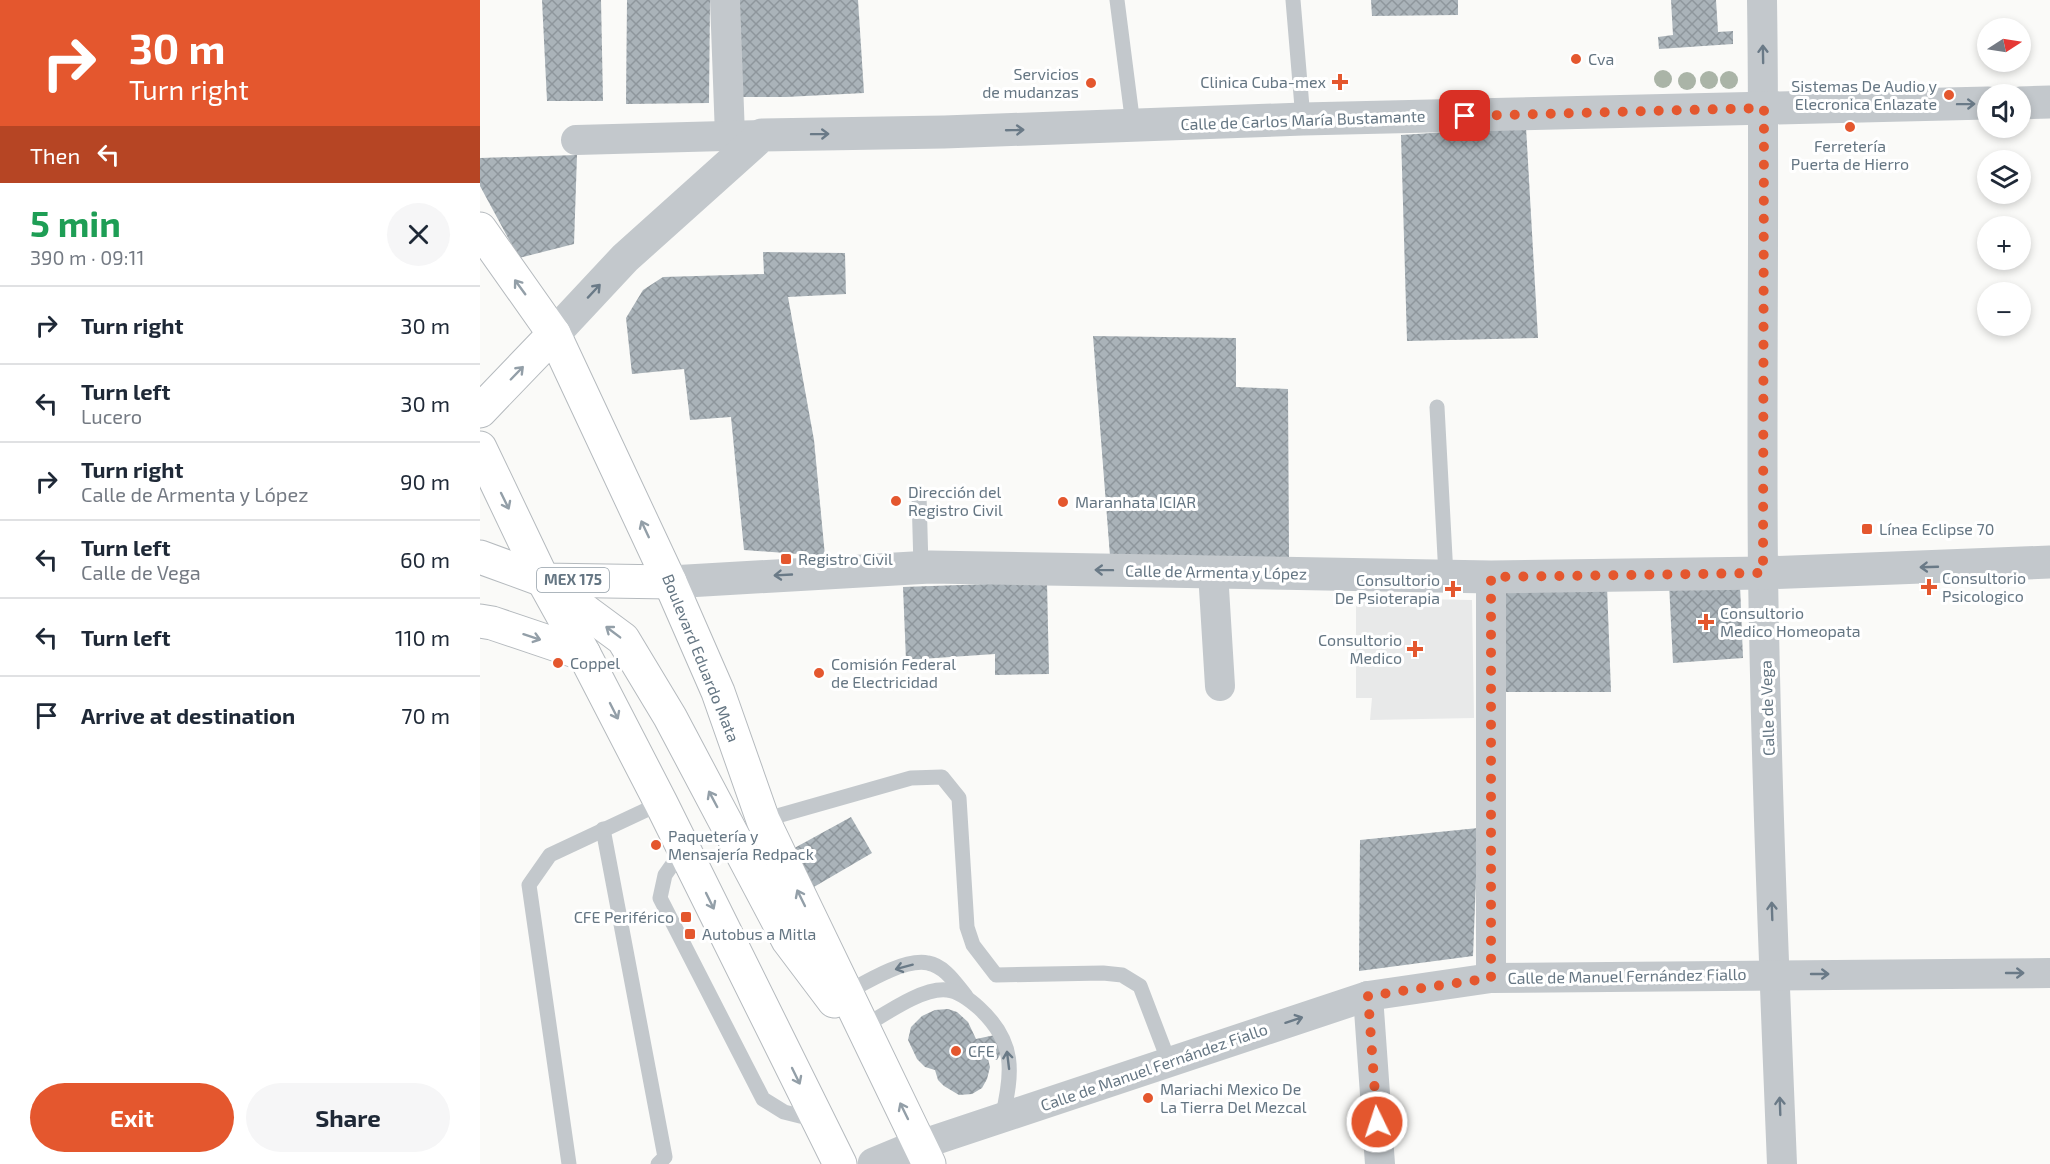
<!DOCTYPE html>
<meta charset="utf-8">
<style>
body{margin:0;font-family:"Exo 2",sans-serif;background:#f6f6f7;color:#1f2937;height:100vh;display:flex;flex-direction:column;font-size:22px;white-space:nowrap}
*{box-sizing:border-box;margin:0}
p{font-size:20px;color:#747a83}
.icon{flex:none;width:33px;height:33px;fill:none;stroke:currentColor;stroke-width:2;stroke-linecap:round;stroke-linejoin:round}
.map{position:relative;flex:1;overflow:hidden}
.details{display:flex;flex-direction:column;background:#fff;width:480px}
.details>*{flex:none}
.banner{background:#e4572e;color:#fff;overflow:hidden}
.needle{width:39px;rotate:78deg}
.tools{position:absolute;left:1497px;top:18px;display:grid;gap:12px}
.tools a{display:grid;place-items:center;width:54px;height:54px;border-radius:50%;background:#fff;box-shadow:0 3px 9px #0003;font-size:30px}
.pin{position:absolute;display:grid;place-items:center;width:51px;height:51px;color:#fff;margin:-26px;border-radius:12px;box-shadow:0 3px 9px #0006}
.me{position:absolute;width:66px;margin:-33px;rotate:356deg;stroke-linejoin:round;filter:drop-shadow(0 0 4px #0008)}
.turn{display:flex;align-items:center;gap:21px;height:126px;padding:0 30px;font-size:27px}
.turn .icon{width:78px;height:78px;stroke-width:2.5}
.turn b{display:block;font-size:42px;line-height:51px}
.then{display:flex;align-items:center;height:57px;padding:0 30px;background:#0003;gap:12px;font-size:22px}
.round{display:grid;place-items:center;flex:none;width:63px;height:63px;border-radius:32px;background:#f6f6f7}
.head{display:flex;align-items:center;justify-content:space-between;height:102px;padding:0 30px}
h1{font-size:36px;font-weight:700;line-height:45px;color:#1e9e55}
.action{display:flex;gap:12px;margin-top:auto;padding:12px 30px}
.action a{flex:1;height:69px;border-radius:36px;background:#e4572e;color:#fff;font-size:24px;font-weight:700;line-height:69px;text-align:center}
.action a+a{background:#f6f6f7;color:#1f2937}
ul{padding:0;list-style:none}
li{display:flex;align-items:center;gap:18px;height:78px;padding:0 30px;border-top:2px solid #e0e1e3}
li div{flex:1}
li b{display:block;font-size:22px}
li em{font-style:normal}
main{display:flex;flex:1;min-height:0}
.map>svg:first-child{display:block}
.built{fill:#e8e9e9}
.building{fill:url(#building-cross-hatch)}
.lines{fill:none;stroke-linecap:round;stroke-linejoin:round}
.primary-casing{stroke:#b5babe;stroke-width:35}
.service{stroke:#c3c8cc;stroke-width:15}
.minor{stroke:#c3c8cc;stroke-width:30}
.tertiary{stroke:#c3c8cc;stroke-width:33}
.primary{stroke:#fff;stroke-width:33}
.tree{fill:#aab4a7}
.oneway{stroke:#6a7a87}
.oneway2{stroke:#939fa8}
.route{stroke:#e4572e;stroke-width:10;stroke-dasharray:0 18}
.poi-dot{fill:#e4572e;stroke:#fff;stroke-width:2}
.labels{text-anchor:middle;stroke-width:6;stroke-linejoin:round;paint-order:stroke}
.shield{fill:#fff;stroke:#939fa8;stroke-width:1.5}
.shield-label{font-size:15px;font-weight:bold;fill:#657683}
.poi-label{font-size:16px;fill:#657683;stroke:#fff;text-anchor:start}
.street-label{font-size:16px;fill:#657683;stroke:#fff}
</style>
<main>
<section class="details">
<div class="banner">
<div class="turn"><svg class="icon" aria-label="right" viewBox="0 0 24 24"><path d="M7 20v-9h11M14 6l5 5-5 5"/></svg><div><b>30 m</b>Turn right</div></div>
<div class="then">Then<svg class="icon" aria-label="left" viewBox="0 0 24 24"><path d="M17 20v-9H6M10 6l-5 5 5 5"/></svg></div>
</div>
<div class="head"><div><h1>5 min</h1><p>390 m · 09:11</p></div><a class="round"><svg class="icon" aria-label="close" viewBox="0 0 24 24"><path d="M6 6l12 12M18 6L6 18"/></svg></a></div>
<ul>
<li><svg class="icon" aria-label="right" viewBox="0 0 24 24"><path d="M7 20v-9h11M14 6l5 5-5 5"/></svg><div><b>Turn right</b></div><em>30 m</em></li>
<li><svg class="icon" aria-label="left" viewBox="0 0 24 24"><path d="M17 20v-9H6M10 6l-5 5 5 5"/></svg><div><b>Turn left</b><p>Lucero</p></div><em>30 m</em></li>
<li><svg class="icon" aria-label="right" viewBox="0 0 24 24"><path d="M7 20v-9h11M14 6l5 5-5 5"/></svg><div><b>Turn right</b><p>Calle de Armenta y López</p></div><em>90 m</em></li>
<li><svg class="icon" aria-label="left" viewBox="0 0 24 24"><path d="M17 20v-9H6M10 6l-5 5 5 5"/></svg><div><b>Turn left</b><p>Calle de Vega</p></div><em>60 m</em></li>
<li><svg class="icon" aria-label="left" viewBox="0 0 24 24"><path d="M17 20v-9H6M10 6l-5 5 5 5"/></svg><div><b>Turn left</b></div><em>110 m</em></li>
<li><svg class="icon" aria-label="arrive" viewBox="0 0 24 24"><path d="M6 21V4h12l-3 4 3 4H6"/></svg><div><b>Arrive at destination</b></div><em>70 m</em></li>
</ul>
<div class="action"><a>Exit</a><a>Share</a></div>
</section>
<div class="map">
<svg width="1570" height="1164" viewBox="0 0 1570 1164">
<defs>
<pattern id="building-cross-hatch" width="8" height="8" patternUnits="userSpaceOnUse" patternTransform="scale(1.5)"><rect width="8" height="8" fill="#aab3b9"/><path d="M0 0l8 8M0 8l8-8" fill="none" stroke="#8e969c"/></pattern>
</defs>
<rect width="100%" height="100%" fill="#fafaf8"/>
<path class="built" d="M876,598L992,600L994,718L890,720L892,698H876Z"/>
<g class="building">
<path d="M62,0H121L123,101H67Z"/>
<path d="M147,0H230L229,103L146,104Z"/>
<path d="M252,0H378L384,93L306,97H255Z"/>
<path d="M891,0H978V15L892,16Z"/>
<path d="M1191,0H1236L1238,32L1253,31V44L1179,49L1178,37L1193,35Z"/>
<path d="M1046,127L1058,338L927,341L921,135Z"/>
<path d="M97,155L94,244L39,258L0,186V158Z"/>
<path d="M283,252L365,253L366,294L308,297L334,440L345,556L264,550L251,417L210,420L204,369L152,374L146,318L163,290L183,277L284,274Z"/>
<path d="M613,336L756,338V387L808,389L809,559L630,556Z"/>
<path d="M567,582L569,674L515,675V654L426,660L423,587Z"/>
<path d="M1189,583L1260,585L1263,658L1193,663Z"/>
<path d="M1021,585L1127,586L1131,692H1023Z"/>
<path d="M371,817L392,853L327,891L309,851Z"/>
<path d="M998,828L993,956L879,971L880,840Z"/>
<path d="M468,1009L477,1012L488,1022L496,1039L515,1035L521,1053L517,1060L508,1059L510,1067L507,1079L502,1088L492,1094L479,1095L464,1086L458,1080L455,1070L445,1067L437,1059L428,1040L431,1027L442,1016L455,1010Z"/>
</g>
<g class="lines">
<g class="primary-casing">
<g id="primary">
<path d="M0,229L74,334L190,582L238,692L283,820L449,1164"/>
<path d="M0,411L74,334"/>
<path d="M0,448L63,580L104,654L181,803L360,1164"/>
<path d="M0,557L63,580L190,582"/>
<path d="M74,588L143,639L190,717L308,940L354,1001"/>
<path d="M0,621L12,623L104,654"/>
</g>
</g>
<g class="service">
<path d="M637,0L653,125"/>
<path d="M813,0L823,119"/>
<path d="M957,407L966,576"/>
<path d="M439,494L441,567"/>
<path d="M283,820L431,778L462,777L479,798L487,927L493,945L516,975L623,973L642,975L660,986L689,1062"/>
<path d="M123,829L185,1157L178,1164"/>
<path d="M204,848L185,875L180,898L283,1099L304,1112L336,1120"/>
<path d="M366,993C386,982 425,958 448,963C465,966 476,984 486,996"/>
<path d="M383,1027C404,1015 442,987 467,990C479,991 490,1000 499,1008C536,1042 533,1072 522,1118"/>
<path d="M89,1164L49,885L70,855L181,803"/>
</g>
<g class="minor">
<path d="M245,0L250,136"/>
<path d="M1282,0C1285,191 1281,382 1283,573C1286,770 1294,967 1302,1164"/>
<path d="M96,140L282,135"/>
<path d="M733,572L740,686"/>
<path d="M1011,978V577"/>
<path d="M888,996L900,1164"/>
<path d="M440,1145L888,996L1011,978L1570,973"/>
</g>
<g class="tertiary">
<path d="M1540,103L1570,102"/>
<path d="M74,334L145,258L282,135L464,132L823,119L1508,103"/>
<path d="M190,582L450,567L1011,577L1283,573L1570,562"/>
<path d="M394,1164L440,1145"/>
</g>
<use href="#primary" class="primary"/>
</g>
<g class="tree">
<circle cx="1183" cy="79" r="9"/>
<circle cx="1229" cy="80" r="9"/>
<circle cx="1249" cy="80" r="9"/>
<circle cx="1207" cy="81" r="9"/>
</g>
<defs><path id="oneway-shaft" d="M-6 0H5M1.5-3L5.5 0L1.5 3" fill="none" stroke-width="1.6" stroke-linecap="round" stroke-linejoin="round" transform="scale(1.5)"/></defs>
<g class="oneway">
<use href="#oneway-shaft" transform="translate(1283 54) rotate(-91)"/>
<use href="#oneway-shaft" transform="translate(1486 104) rotate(-1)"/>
<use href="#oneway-shaft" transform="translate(535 130) rotate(-2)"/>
<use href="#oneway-shaft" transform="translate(340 134) rotate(-1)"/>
<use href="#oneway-shaft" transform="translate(114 291) rotate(-47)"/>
<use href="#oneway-shaft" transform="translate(1449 567) rotate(178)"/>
<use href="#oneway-shaft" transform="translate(624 570) rotate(-179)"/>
<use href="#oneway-shaft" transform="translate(303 575) rotate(177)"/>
<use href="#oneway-shaft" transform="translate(1292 911) rotate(-92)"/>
<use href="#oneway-shaft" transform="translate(424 967) rotate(165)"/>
<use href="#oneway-shaft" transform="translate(1535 973)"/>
<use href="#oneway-shaft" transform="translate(1340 974)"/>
<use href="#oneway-shaft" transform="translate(814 1020) rotate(-18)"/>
<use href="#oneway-shaft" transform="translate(528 1060) rotate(-97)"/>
<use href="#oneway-shaft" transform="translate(1300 1106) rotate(-92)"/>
</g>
<g class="oneway2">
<use href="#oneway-shaft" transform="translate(40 287) rotate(-126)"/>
<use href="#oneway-shaft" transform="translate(37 373) rotate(-46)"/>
<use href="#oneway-shaft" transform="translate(25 501) rotate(64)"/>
<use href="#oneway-shaft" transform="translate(165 529) rotate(-115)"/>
<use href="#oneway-shaft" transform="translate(133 632) rotate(-143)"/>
<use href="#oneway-shaft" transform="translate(52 637) rotate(18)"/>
<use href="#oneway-shaft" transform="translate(134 711) rotate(63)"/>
<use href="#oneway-shaft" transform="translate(233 799) rotate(-118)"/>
<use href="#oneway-shaft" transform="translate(321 898) rotate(-116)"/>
<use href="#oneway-shaft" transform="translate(230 901) rotate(64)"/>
<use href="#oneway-shaft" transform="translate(316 1076) rotate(64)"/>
<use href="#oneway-shaft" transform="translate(424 1111) rotate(-116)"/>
</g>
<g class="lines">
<path class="route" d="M897,1122L888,996L1011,978V577L1283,573L1284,108L985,116"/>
</g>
<g class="poi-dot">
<circle cx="1096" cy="59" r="6"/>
<path d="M857 73h6v6h6v6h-6v6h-6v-6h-6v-6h6z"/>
<circle cx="611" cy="83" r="6"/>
<circle cx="1469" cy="95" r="6"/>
<circle cx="1370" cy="127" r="6"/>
<circle cx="416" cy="501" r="6"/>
<circle cx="583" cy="502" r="6"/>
<rect x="1381" y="523" width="12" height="12" rx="3"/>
<rect x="300" y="553" width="12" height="12" rx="3"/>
<path d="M1446 578h6v6h6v6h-6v6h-6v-6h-6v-6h6z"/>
<path d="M970 580h6v6h6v6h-6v6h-6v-6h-6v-6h6z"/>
<path d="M1223 613h6v6h6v6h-6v6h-6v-6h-6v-6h6z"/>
<path d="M932 640h6v6h6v6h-6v6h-6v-6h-6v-6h6z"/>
<circle cx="78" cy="663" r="6"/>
<circle cx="339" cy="673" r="6"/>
<circle cx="176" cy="845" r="6"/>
<rect x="200" y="911" width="12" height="12" rx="3"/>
<rect x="204" y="928" width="12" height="12" rx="3"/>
<circle cx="476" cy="1051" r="6"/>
<circle cx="668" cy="1098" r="6"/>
</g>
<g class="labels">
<rect class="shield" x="57" y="568" width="72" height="24" rx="4.5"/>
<g class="shield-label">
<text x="93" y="585">MEX 175</text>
</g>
<g class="poi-label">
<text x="1108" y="65">Cva</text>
<text x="599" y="80" text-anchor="end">Servicios<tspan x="599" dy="18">de mudanzas</tspan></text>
<text x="846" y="88" text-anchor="end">Clinica Cuba-mex</text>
<text x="1457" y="92" text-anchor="end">Sistemas De Audio y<tspan x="1457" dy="18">Elecronica Enlazate</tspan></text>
<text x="1370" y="152" text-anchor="middle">Ferretería<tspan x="1370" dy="18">Puerta de Hierro</tspan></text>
<text x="428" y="498">Dirección del<tspan x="428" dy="18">Registro Civil</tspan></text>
<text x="595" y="508">Maranhata ICIAR</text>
<text x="1399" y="535">Línea Eclipse 70</text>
<text x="318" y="565">Registro Civil</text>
<text x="1462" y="584">Consultorio<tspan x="1462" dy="18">Psicologico</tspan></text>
<text x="960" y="586" text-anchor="end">Consultorio<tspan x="960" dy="18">De Psioterapia</tspan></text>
<text x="1240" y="619">Consultorio<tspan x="1240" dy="18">Medico Homeopata</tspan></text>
<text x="922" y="646" text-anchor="end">Consultorio<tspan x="922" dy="18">Medico</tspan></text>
<text x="90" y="669">Coppel</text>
<text x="351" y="670">Comisión Federal<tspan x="351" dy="18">de Electricidad</tspan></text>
<text x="188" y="842">Paquetería y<tspan x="188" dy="18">Mensajería Redpack</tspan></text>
<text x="194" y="923" text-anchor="end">CFE Periférico</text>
<text x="222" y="940">Autobus a Mitla</text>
<text x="488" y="1057">CFE</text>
<text x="680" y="1095">Mariachi Mexico De<tspan x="680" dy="18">La Tierra Del Mezcal</tspan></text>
</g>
<g class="street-label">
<text transform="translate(823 120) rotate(-2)" y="6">Calle de Carlos María Bustamante</text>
<text transform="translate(736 572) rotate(1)" y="6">Calle de Armenta y López</text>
<text transform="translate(221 658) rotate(68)" y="6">Boulevard Eduardo Mata</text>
<text transform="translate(1287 708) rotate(-92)" y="6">Calle de Vega</text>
<text transform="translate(1147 976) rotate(-1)" y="6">Calle de Manuel Fernández Fiallo</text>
<text transform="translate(674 1067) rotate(-19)" y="6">Calle de Manuel Fernández Fiallo</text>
</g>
</g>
</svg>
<div class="tools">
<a><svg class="needle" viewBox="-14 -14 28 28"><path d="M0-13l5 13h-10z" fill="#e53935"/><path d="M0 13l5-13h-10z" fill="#747a83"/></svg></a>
<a><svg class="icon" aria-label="sound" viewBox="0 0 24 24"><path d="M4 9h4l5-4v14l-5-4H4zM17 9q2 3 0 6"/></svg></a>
<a><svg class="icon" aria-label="layers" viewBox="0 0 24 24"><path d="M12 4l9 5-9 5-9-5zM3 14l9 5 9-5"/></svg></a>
<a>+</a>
<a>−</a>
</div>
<div class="pin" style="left:985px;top:116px;background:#d93025"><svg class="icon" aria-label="arrive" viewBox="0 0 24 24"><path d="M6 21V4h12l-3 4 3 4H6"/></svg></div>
<svg class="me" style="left:897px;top:1122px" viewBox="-20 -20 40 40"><circle r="17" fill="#e4572e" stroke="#fff" stroke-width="3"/><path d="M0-11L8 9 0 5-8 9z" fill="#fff"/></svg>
</div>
</main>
